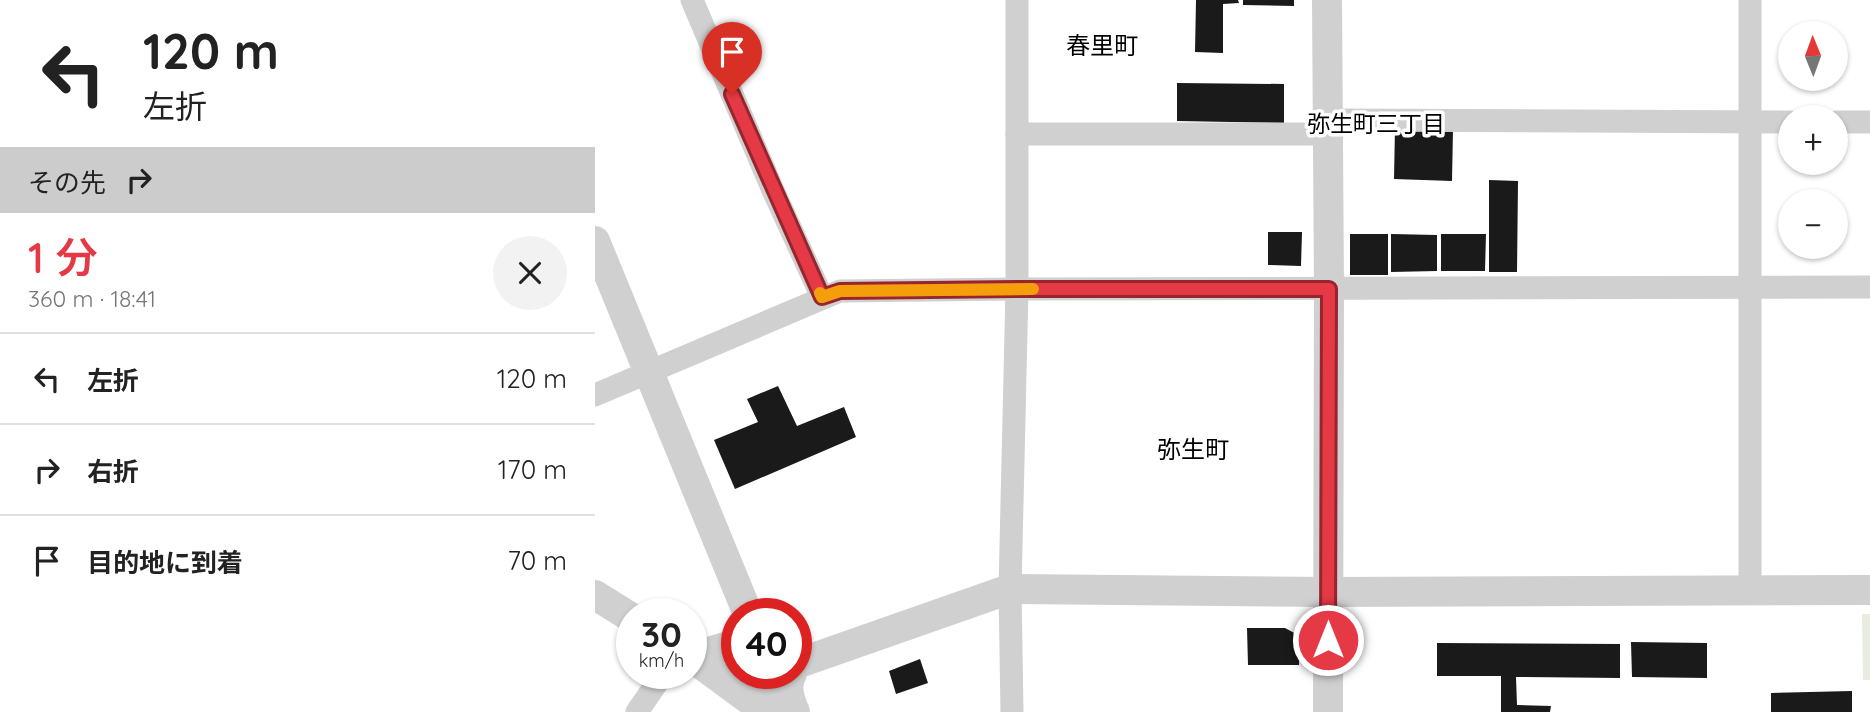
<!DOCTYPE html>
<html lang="ja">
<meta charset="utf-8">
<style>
body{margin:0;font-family:Quicksand,"Noto Sans JP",sans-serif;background:#f2f2f2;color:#222;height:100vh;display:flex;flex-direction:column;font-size:26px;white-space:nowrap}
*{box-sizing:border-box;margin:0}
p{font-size:23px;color:#767676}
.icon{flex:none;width:38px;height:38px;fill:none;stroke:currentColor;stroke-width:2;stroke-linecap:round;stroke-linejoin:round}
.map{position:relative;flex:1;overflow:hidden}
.panel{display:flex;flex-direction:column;background:#fff;width:595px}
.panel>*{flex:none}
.guide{background:#fff;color:#222;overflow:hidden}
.needle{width:46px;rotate:359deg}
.fabs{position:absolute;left:1183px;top:21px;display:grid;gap:14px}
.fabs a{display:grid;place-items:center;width:70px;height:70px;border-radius:50%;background:#fff;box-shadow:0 2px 5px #0004;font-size:35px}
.speed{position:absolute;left:21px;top:598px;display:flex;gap:14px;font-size:35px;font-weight:700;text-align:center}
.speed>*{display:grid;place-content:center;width:91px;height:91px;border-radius:50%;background:#fff;box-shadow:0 2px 5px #0004;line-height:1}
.speed small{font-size:18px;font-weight:400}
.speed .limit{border:10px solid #d22;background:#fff;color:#111}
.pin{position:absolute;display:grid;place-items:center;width:60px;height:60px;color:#fff;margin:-72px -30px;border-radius:50% 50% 50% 0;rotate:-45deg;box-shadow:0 0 7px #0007}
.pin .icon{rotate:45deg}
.me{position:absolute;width:77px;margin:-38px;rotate:0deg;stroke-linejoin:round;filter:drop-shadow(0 0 5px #0008)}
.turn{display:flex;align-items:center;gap:24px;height:147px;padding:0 28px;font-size:32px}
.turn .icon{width:91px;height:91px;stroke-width:2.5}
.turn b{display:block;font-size:49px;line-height:60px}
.then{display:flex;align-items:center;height:66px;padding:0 28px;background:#0003;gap:14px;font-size:26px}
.round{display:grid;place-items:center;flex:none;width:74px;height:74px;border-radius:37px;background:#f2f2f2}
.summary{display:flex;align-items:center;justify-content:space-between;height:119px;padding:0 28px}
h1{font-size:42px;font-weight:600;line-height:52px;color:#e63946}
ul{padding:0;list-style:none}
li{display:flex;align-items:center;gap:21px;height:91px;padding:0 28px;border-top:2px solid #e0e0e0}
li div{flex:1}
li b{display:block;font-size:26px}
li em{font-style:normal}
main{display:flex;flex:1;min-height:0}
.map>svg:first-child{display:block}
.green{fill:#e6ecdf}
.building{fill:#1a1a1a}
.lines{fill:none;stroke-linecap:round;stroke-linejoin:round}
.minor{stroke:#d0d0d0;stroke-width:23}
.tertiary{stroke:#d0d0d0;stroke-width:30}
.route-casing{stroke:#96252e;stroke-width:18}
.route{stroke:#e63946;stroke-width:12}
.slow{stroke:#f59e0b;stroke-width:12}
.labels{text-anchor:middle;stroke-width:7;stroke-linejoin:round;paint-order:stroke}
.neighbourhood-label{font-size:23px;fill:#000;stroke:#fff}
.quarter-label{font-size:24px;fill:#000;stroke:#fff}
</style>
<main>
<section class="panel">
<div class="guide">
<div class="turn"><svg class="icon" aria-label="left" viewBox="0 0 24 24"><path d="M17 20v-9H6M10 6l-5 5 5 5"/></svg><div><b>120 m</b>左折</div></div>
<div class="then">その先<svg class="icon" aria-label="right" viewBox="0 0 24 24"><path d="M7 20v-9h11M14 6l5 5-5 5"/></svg></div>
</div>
<div class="summary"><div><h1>1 分</h1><p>360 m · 18:41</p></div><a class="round"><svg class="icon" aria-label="close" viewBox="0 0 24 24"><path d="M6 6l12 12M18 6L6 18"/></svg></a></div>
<ul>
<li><svg class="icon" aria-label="left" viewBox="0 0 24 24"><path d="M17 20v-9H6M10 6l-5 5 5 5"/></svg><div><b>左折</b></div><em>120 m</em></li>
<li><svg class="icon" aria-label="right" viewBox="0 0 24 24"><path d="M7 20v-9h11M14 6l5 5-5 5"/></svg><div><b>右折</b></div><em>170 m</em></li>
<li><svg class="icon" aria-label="arrive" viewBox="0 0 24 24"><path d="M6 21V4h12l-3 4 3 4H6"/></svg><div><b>目的地に到着</b></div><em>70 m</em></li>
</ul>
</section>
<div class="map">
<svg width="1275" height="712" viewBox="0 0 1275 712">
<rect width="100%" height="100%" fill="#fff"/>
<path class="green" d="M1267,614H1275V680H1268Z"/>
<g class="building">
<path d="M601,0H643L644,3L628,4V53L600,52Z"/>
<path d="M648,0H699V6L648,5Z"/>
<path d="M582,83L689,84V123L582,121Z"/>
<path d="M800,128L858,129L857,181L799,179Z"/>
<path d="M894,180L923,181L922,272H894Z"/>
<path d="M673,232H707L706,266L673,265Z"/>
<rect x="755" y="234" width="38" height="41"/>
<path d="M796,234L842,235V271L796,272Z"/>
<path d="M846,234H891L890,271H846Z"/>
<path d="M183,386L202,426L249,407L261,437L140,489L119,440L163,422L152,399Z"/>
<path d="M652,628H690L705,636L704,665H653Z"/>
<path d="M1036,642L1112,643V678L1037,677Z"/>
<path d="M842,643L1025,644V678L921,677L922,705L956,706L955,712H906V676H842Z"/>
<path d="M325,659L333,683L301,694L294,671Z"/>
<path d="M1257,691V712H1176V693Z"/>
</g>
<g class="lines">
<g class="minor">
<path d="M97,0L177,188L227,297"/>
<path d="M1155,0V590"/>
<path d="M733,120L1195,122"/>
<path d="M1241,122H1275"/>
<path d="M422,134H733"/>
<path d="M0,395L245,291L422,289L1275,287"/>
<path d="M42,712L68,674"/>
<path d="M417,712L415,589L422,289V0"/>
</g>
<g class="tertiary">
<path d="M732,0L734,289L733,712"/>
<path d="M0,241L153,614"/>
<path d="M0,595L37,618"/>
<path d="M96,657L171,712"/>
<path d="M97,657L134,646L142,638"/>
<path d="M201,664L415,589L733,592L1275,590"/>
<path d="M171,674L178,712"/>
<path d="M197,674C190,685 195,701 200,712"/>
</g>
</g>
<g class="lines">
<g class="route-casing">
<path id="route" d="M137,94L227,297L245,291L422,289H734L733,640"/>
</g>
<use href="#route" class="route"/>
<path class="slow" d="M225,293L227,297L245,291L438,289"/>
</g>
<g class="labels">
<g class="neighbourhood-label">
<text x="781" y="132">弥生町三丁目</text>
</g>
<g class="quarter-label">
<text x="507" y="54">春里町</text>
<text x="598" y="458">弥生町</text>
</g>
</g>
</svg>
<div class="fabs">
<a><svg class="needle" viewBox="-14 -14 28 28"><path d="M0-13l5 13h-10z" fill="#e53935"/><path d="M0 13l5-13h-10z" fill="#767676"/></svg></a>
<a>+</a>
<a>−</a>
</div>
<div class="speed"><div>30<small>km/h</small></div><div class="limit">40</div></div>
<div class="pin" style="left:137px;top:94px;background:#d93025"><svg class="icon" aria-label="arrive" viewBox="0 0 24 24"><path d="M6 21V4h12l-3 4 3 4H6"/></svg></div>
<svg class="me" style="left:733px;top:640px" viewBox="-20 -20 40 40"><circle r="17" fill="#e63946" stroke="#fff" stroke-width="3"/><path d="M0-11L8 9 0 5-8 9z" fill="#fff"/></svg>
</div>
</main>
